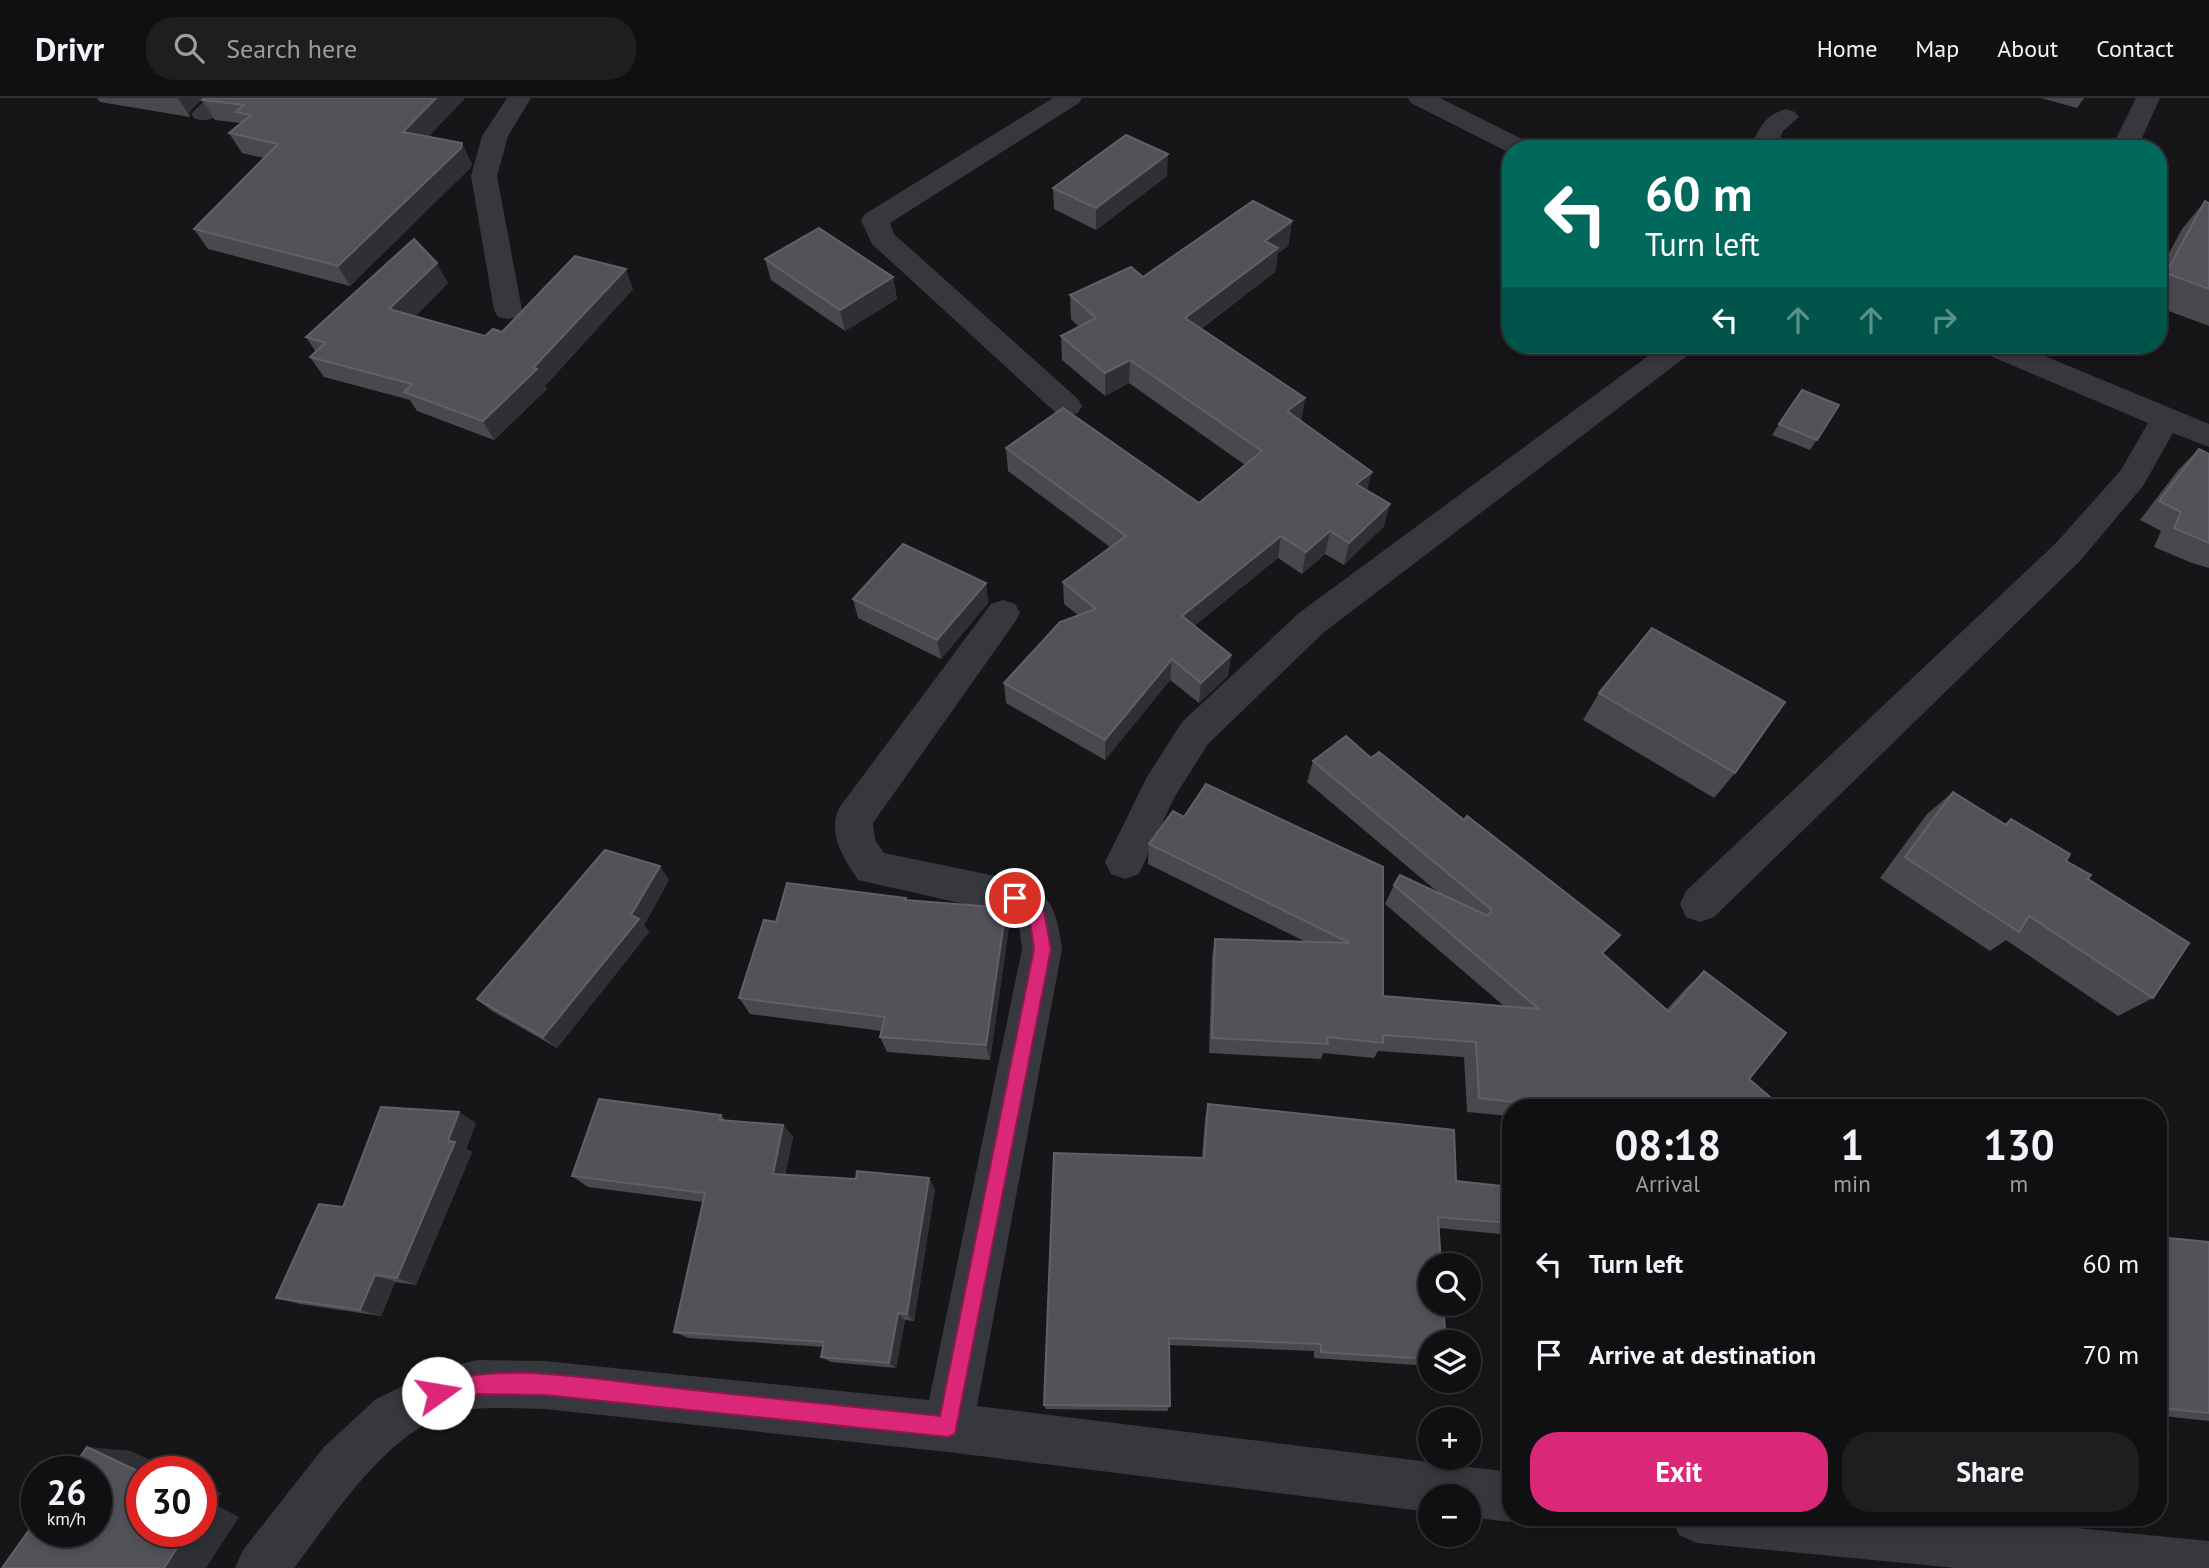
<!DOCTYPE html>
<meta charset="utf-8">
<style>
body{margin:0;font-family:"PT Sans",sans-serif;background:#1e1e20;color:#f1f3f6;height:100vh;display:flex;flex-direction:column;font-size:26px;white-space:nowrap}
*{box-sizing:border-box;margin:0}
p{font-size:23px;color:#9c9d9f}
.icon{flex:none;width:38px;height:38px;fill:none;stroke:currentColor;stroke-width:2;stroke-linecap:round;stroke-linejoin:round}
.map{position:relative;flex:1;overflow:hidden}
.side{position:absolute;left:1502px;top:1001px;width:665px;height:427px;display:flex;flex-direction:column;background:#101012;border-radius:28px;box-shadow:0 4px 10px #0003,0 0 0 2px #303032}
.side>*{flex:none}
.top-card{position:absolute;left:1502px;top:42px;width:665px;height:214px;border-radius:28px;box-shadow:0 4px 10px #0003,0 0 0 2px #303032;background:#00695c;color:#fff;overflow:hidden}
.buttons{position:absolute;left:1418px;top:1155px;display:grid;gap:14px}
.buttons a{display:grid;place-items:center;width:63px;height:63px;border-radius:50%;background:#101012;box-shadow:0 4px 10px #0003,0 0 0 2px #303032;font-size:35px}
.speed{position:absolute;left:21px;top:1358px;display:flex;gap:14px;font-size:35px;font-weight:700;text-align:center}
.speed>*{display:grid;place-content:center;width:91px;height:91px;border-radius:50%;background:#101012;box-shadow:0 4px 10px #0003,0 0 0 2px #303032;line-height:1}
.speed small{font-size:18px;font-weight:400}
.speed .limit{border:10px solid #d22;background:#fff;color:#111}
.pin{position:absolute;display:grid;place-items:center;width:60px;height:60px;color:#fff;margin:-30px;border:4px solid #fff;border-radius:50%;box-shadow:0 2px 7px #0007}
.me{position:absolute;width:77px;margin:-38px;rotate:77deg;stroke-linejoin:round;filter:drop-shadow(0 0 5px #0008)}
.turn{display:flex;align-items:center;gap:24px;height:147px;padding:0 28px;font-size:32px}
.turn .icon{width:91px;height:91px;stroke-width:2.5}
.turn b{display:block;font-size:49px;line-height:60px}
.lanes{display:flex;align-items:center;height:66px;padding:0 28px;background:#0003;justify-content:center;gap:35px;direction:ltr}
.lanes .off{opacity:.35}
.eta{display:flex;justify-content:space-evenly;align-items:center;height:119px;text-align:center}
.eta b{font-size:42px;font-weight:800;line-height:49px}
.button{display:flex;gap:14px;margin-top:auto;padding:14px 28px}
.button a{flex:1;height:80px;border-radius:28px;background:#db2777;color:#fff;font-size:28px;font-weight:800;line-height:80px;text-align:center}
.button a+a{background:#1e1e20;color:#f1f3f6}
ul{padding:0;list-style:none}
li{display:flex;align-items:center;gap:21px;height:91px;padding:0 28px}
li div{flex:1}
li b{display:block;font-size:26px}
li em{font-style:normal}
header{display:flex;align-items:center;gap:42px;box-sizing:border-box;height:98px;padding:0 35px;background:#101012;border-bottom:2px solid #303032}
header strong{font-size:33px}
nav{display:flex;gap:38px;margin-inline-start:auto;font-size:24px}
.search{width:490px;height:63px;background:#1e1e20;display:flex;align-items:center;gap:18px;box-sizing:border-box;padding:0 24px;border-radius:28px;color:#9c9d9f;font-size:26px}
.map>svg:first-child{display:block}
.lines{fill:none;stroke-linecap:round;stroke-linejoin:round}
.street{fill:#37383d;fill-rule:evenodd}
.wall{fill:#47494d}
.shaded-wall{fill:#2f3033}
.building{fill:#525359;stroke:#5f6168;stroke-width:2}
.route{fill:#db2777;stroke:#8e194d;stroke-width:2}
</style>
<header>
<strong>Drivr</strong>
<div class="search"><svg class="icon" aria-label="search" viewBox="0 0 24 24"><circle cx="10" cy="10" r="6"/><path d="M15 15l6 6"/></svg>Search here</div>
<nav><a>Home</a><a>Map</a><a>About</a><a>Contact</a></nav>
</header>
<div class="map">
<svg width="2209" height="1470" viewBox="0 0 2209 1470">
<rect width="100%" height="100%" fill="#161618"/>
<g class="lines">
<g class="street">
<path d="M207,0H234C225,14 212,26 195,21L191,16Z"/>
<path d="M507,0H531L508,38L497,78L522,212L518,219L508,221L498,219L494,212L471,78L482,38Z"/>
<path d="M1053,0H1082L1079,5L890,125L894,136L1078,301L1082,308L1078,315L1067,319L1056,315L872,146L861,122L865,116Z"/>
<path d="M1408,0H1440L1532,46L1536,51H1510V55L1411,5Z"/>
<path d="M2136,0H2160L2137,51H2111Z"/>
<path d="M1786,11L1795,14L1799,19L1783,33L1776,51H1750C1758,32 1764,17 1786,11Z"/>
<path d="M1663,247H1697L1692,254L1323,535L1208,646L1174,700L1139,776L1125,781L1111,776L1105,764L1147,679L1182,624L1299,515Z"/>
<path d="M1976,247H2018L2209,326V349L2173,335L2143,388L2080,463L1714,819L1700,824L1686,819L1680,806L1686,793L2056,445L2121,372L2148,325L1981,254Z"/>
<path d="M1003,502L1015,506L1020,515L1015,524L873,725L875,742L884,755L1015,782C1053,796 1057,814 1062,851L977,1308L1510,1374V1419H1522L1510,1424L1468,1419V1398H1430V1414L948,1354L545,1311C512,1311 475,1306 443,1318C381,1342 333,1419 294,1470H235L243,1452L324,1349L376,1301L438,1271L478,1262L545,1263L929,1302L1022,851L1019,828L1004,815L858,782C844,760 827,737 839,710L991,506Z"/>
<path d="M1672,1419H1964L2209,1443V1470H1955L1697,1445L1679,1437Z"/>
</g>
</g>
<g class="wall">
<path d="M97,0H203L189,14L190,19L100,4Z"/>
<path d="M465,0L428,39L472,66L470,70L350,188L208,151L194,131L264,60L242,55L229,35L240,25L215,22L202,2Z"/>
<path d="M2041,0H2084L2077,10Z"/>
<path d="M1167,78L1096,132L1054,111L1053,90Z"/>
<path d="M2205,103L2209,105V228L2158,209V175L2182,131Z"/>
<path d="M1292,123L1288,148L1278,155L1275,174L1201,231L1305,300L1301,323L1367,393L1384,428L1344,467L1325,456L1302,476L1278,460L1194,528L1231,557L1228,578L1199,605L1170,582L1105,662L1006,605L1004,585L1078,517L1064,506L1063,484L1110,449L1008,373L1006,350L1199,405L1245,367L1129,285L1105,298L1062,262L1061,238L1079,229L1071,221L1070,197L1143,179Z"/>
<path d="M765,161L893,179L897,201L845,233L771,182Z"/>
<path d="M448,185L415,218L485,238L502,234L633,191L545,288L547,291L494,342L417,313L410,302L324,279L310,259L316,254L306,239Z"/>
<path d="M1839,307L1810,352L1772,337L1779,326Z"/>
<path d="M2199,351L2209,356V470L2192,465L2154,449L2161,433L2140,422L2179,371Z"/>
<path d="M986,485L988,505L941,561L858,520L853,501Z"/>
<path d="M1599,595L1735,675L1714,700L1583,622Z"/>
<path d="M1313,663L1603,856L1666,912L1686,890L1704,873L1749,981L1783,1010H1510V1018L1467,1014L1464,959L1378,953L1374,960L1323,955L1321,961L1209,955L1212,859L1215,841L1306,844L1148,766L1149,746L1184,719L1383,769V898L1504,908L1385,806L1394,787L1440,796L1307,684Z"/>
<path d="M1953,694L2005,726L2011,721L2066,763L2088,781L2153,900L2118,918L2006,842L1990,853L1880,780L1927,716Z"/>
<path d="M669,782L644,827L649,834L557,950L492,913L477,901Z"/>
<path d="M906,800L907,802L1006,810L1009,828L990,962L887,954L880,939L882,933L750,916L739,900L776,824Z"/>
<path d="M1208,1006L1456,1083L1510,1089V1137L1439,1130L1430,1244V1268L1314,1260V1253L1169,1247L1170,1308L1167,1313L1046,1311L1044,1307L1202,1060L1205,1020Z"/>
<path d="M721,1017L726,1023L783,1027L793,1039L785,1077L935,1091L914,1223L905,1222L896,1270L831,1264L821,1259L823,1249L688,1240L674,1234L703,1104L588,1089L572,1078Z"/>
<path d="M476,1025L466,1051L472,1054L416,1187L395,1184L381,1218L300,1206L276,1200L343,1109Z"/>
<path d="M2158,1139L2209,1144V1323L2163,1318L2168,1337L2158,1338Z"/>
</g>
<g class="shaded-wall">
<path d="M178,0H203L189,14L190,19Z"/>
<path d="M436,0H465L413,55L403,34Z"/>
<path d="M462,45L472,66L470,70L350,188L338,168Z"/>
<path d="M1168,56L1167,78L1096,132V110Z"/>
<path d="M1292,123L1288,148L1278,155L1275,174L1183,244L1185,220L1265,143Z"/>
<path d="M437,165L448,185L401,232L389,211Z"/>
<path d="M626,171L633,191L545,288L547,291L494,342L483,323Z"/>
<path d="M893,179L897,201L845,233L840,212Z"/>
<path d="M1130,262L1129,285L1105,298V275Z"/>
<path d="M1305,300L1301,324L1287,313Z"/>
<path d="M1372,374L1366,397L1356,386Z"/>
<path d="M1390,406L1384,428L1344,467L1349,445Z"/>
<path d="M1330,433L1325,456L1302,476L1306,454Z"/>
<path d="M1281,438L1278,460L1180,539L1182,518Z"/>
<path d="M986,485L988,505L941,561L937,542Z"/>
<path d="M1231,557L1228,578L1199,605L1201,585Z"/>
<path d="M1172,561L1170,582L1105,662V642Z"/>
<path d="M660,768L669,782L644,827L649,834L557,950L543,939L631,817Z"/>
<path d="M1006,810L1009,828L990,962L986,947Z"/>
<path d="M459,1014L476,1025L466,1051L472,1054L416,1187L397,1180Z"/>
<path d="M783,1027L793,1039L783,1087L773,1076Z"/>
<path d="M929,1080L935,1091L914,1223L907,1216Z"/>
<path d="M375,1177L395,1184L381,1218L360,1212Z"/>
<path d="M898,1215L905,1222L896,1270L889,1265Z"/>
<path d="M87,1349L131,1353L175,1374H142V1375Z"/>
<path d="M201,1386L221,1395L214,1406L239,1419L206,1470H164L188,1433H201Z"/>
</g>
<g class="building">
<path d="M204,0H436L403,34L462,45L461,50L338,168L194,131L278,46L229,35L251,17L236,14L244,7L202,2Z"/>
<path d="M1126,37L1168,56L1096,110L1053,90Z"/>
<path d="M1253,103L1292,123L1265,143L1278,150L1185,220L1305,300L1287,313L1372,374L1356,386L1390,406L1349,445L1330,433L1306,454L1281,438L1182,518L1231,557L1201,585L1172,561L1105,642L1004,585L1060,524L1096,511L1063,484L1126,438L1006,350L1063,310L1199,405L1262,353L1130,262L1105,275L1061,238L1096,220L1070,197L1131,169L1143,179Z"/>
<path d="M2205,103L2209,105V191L2166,175Z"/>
<path d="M819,130L893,179L840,212L765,161Z"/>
<path d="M414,141L437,165L389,211L485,238L493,231L502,234L575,158L626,171L533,270L537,271L483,323L404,294L412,286L310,259L325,245L306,239Z"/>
<path d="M1802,292L1839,307L1817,342L1779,326Z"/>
<path d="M2199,351L2209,356V445L2174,430L2181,414L2159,403Z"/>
<path d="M903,446L986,485L937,542L853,501Z"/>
<path d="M1652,530L1785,604L1735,675L1599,595Z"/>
<path d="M1346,638L1371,660L1379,654L1464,722L1467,718L1620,837L1602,855L1669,914L1704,873L1786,935L1749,981L1783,1010H1570L1479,1000L1476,944L1383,937V945L1327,939L1328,946L1212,940L1215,841L1350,845L1149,746L1173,713L1184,719L1206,686L1383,769V898L1539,911L1394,787L1400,777L1488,818L1492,812L1313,663Z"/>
<path d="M1953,694L2006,727L2011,721L2070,756L2066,763L2091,777L2088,781L2189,845L2153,900L2029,818L2019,834L1905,759Z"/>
<path d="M605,752L660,768L631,817L639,821L543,939L477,901Z"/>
<path d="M787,785L906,800L905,802L1006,810L986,947L880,939L885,919L739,900L764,822L776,824Z"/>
<path d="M599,1001L721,1017L719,1022L783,1027L773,1076L856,1081L857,1073L929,1080L907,1216L898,1215L889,1265L821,1259L824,1244L674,1234L705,1095L572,1078Z"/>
<path d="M1208,1006L1454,1032L1456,1083L1510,1089V1125L1438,1119L1441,1167H1430V1206H1443L1446,1244H1430V1261L1321,1254V1246L1169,1240L1170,1308L1044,1307L1054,1055L1204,1060Z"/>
<path d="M381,1009L459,1014L448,1043L455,1044L397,1180L375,1177L360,1212L276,1200L319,1106L343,1109Z"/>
<path d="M2158,1139L2209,1144V1315L2160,1310L2168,1337L2158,1336Z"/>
<path d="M87,1349L142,1375V1433H188L164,1470H2L37,1421V1433H96V1374H70Z"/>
</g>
<path class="route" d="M1015,793L1044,814L1051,851L955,1336L948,1339L545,1297L478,1296L438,1305L431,1302L428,1295L431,1288C496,1261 604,1283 674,1290C763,1299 851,1309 940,1318L1034,851L1030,823L1007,800L1009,795Z"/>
</svg>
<div class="buttons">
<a><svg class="icon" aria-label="search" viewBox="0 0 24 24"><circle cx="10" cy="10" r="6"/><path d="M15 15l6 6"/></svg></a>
<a><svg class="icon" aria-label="layers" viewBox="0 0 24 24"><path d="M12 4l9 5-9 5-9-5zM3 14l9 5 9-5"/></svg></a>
<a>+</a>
<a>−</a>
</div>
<div class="speed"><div>26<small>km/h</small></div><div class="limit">30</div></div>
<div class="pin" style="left:1015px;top:800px;background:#d93025"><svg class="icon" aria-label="arrive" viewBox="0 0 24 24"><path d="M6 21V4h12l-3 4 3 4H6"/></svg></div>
<svg class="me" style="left:438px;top:1295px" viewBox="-20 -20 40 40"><circle r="19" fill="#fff"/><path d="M0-13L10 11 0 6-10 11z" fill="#db2777"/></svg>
<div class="top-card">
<div class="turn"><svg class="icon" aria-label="left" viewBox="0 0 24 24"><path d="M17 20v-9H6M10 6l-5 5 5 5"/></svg><div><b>60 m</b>Turn left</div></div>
<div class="lanes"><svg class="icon" aria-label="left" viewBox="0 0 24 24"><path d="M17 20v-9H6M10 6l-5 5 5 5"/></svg><svg class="icon off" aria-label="ahead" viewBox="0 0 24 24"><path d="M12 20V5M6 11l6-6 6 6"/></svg><svg class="icon off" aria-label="ahead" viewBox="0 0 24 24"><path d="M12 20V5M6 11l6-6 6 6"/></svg><svg class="icon off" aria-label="right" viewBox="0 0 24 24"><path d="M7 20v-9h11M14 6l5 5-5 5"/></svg></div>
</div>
<section class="side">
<div class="eta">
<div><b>08:18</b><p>Arrival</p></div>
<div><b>1</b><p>min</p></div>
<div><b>130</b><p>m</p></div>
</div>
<ul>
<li><svg class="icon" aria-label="left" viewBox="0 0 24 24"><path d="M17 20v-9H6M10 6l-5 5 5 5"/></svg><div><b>Turn left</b></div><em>60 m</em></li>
<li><svg class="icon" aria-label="arrive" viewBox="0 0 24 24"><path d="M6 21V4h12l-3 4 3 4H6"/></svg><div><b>Arrive at destination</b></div><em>70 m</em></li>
</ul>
<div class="button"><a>Exit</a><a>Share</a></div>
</section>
</div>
